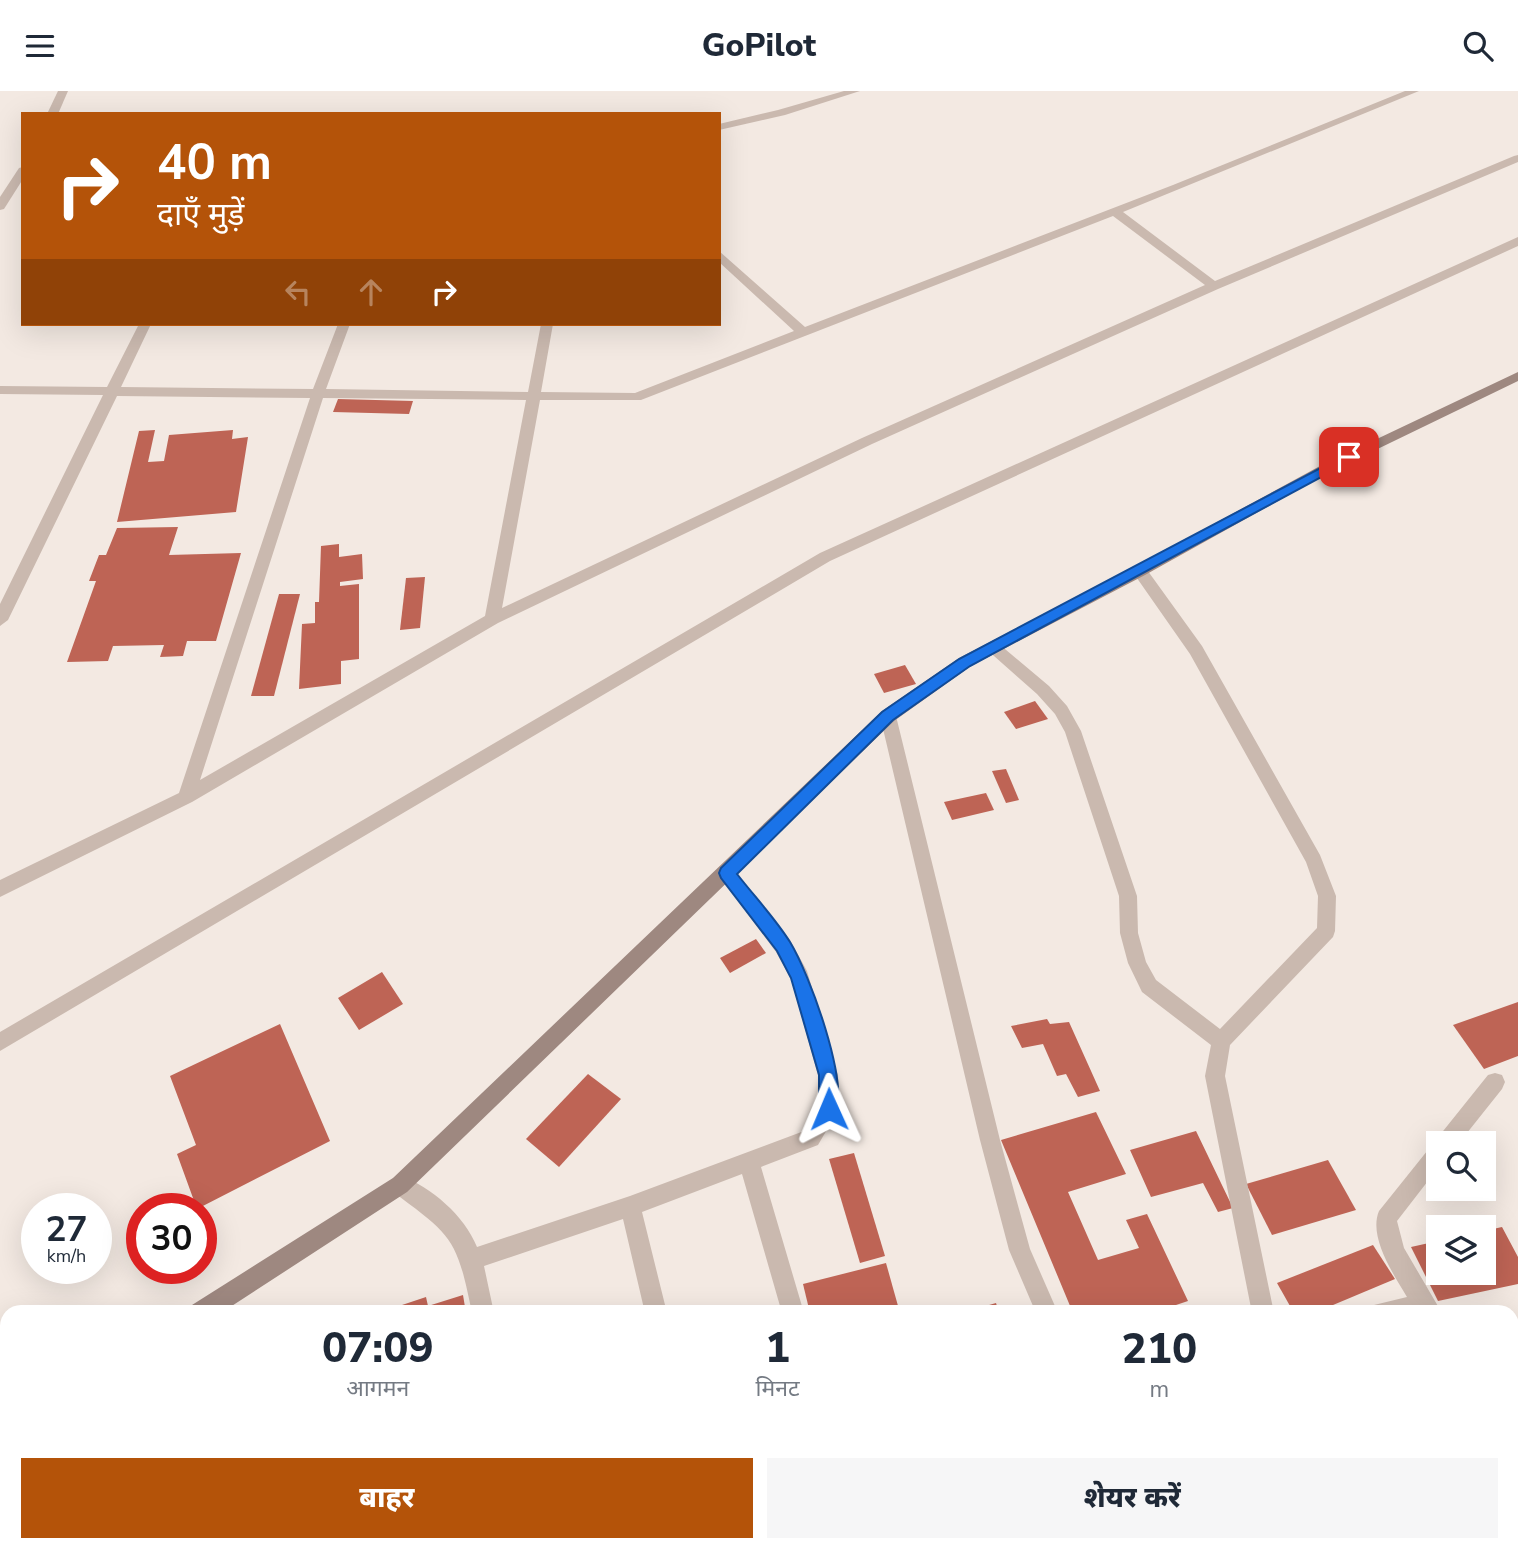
<!DOCTYPE html>
<html lang="hi">
<meta charset="utf-8">
<style>
body{margin:0;font-family:"Nunito Sans","Noto Sans Devanagari",sans-serif;background:#f6f6f7;color:#1f2937;height:100vh;display:flex;flex-direction:column;font-size:26px;white-space:nowrap}
*{box-sizing:border-box;margin:0}
p{font-size:23px;color:#747a83}
.icon{flex:none;width:38px;height:38px;fill:none;stroke:currentColor;stroke-width:2;stroke-linecap:round;stroke-linejoin:round}
.map{position:relative;flex:1;overflow:hidden}
.drawer{position:absolute;left:0px;top:1214px;width:1519px;height:247px;display:flex;flex-direction:column;background:#fff;border-radius:21px 21px 0 0;box-shadow:0 7px 28px #0002}
.drawer>*{flex:none}
.top-card{position:absolute;left:21px;top:21px;width:700px;height:214px;border-radius:0px;box-shadow:0 7px 28px #0002;background:#b45309;color:#fff;overflow:hidden}
.fabs{position:absolute;left:1426px;top:1040px;display:grid;gap:14px}
.fabs a{display:grid;place-items:center;width:70px;height:70px;border-radius:0px;background:#fff;box-shadow:0 7px 28px #0002;font-size:35px}
.speed{position:absolute;left:21px;top:1102px;display:flex;gap:14px;font-size:35px;font-weight:700;text-align:center}
.speed>*{display:grid;place-content:center;width:91px;height:91px;border-radius:50%;background:#fff;box-shadow:0 7px 28px #0002;line-height:1}
.speed small{font-size:18px;font-weight:400}
.speed .limit{border:10px solid #d22;background:#fff;color:#111}
.pin{position:absolute;display:grid;place-items:center;width:60px;height:60px;color:#fff;margin:-30px;border-radius:14px;box-shadow:0 4px 10px #0006}
.me{position:absolute;width:77px;margin:-38px;rotate:359deg;stroke-linejoin:round;filter:drop-shadow(0 0 5px #0008)}
.turn{display:flex;align-items:center;gap:24px;height:147px;padding:0 21px;font-size:32px}
.turn .icon{width:91px;height:91px;stroke-width:2.5}
.turn b{display:block;font-size:49px;line-height:60px}
.lanes{display:flex;align-items:center;height:66px;padding:0 21px;background:#0003;justify-content:center;gap:35px;direction:ltr}
.lanes .off{opacity:.35}
.eta{display:flex;justify-content:space-evenly;align-items:center;height:119px;text-align:center}
.eta b{font-size:42px;font-weight:800;line-height:49px}
.cta{display:flex;gap:14px;margin-top:auto;padding:14px 21px}
.cta a{flex:1;height:80px;border-radius:0px;background:#b45309;color:#fff;font-size:28px;font-weight:800;line-height:80px;text-align:center}
.cta a+a{background:#f6f6f7;color:#1f2937}
header{display:flex;justify-content:space-between;align-items:center;height:91px;padding:0 21px;background:#fff;font-size:32px;font-weight:800}
.map>svg:first-child{display:block}
.building{fill:#be6455}
.lines{fill:none;stroke-linecap:round;stroke-linejoin:round}
.lane{fill:#cab9af;fill-rule:evenodd}
.street{fill:#cab9af;fill-rule:evenodd}
.secondary{fill:#9e8880;fill-rule:evenodd}
.route{fill:#1a73e8;stroke:#114b97;stroke-width:2}
</style>
<header><svg class="icon" aria-label="menu" viewBox="0 0 24 24"><path d="M4 6h16M4 12h16M4 18h16"/></svg>GoPilot<svg class="icon" aria-label="search" viewBox="0 0 24 24"><circle cx="10" cy="10" r="6"/><path d="M15 15l6 6"/></svg></header>
<div class="map">
<svg width="1518" height="1460" viewBox="0 0 1518 1460">
<rect width="100%" height="100%" fill="#f3e9e2"/>
<g class="building">
<path d="M338,308L413,310L409,323L333,321Z"/>
<path d="M155,339L148,371L164,370L169,344L233,339L232,348L248,346L236,421L117,431L139,340Z"/>
<path d="M178,436L169,464L241,462L216,550H187L183,565L160,566L164,554L113,555L108,570L67,571L96,490H89L99,464H106L117,437Z"/>
<path d="M339,453V466L362,463L363,488L340,491V495L359,493V568L341,570V593L299,598L302,533L315,532V511H319L321,455Z"/>
<path d="M425,486L420,537L400,539L406,487Z"/>
<path d="M279,503H300L274,605H251Z"/>
<path d="M905,574L916,593L884,602L874,583Z"/>
<path d="M1035,610L1048,628L1016,638L1004,621Z"/>
<path d="M1006,678L1019,709L1006,712L992,680Z"/>
<path d="M986,702L994,719L952,729L944,711Z"/>
<path d="M756,848L766,862L730,882L720,867Z"/>
<path d="M382,881L403,913L359,939L338,907Z"/>
<path d="M1518,911V965L1484,978L1453,934Z"/>
<path d="M1047,928L1050,933L1069,931L1100,1000L1078,1006L1066,983L1057,985L1043,953L1022,957L1011,935Z"/>
<path d="M280,933L330,1050L197,1118L177,1063L196,1054L170,985Z"/>
<path d="M588,983L621,1008L559,1076L526,1048Z"/>
<path d="M1096,1021L1126,1083L1068,1101L1098,1169L1139,1157L1126,1129L1147,1123L1188,1210L1152,1222H1073L1001,1049Z"/>
<path d="M1196,1040L1233,1117L1218,1121L1203,1092L1151,1106L1130,1059Z"/>
<path d="M854,1062L885,1165L860,1172L829,1068Z"/>
<path d="M1328,1069L1356,1119L1272,1144L1246,1093Z"/>
<path d="M1502,1136L1518,1166V1193L1438,1210L1411,1156L1438,1150V1181H1484V1140Z"/>
<path d="M1373,1154L1395,1188L1314,1222H1294L1277,1192Z"/>
<path d="M886,1172L900,1222H810L803,1193Z"/>
<path d="M463,1204L466,1222H403L402,1214L426,1206L428,1215Z"/>
<path d="M996,1212L999,1222H965V1221Z"/>
<path d="M1512,1366L1518,1376V1399L1512,1401Z"/>
<path d="M175,1454H343L344,1460H176Z"/>
<path d="M367,1454H518L519,1460H368Z"/>
<path d="M550,1454H698L699,1460H551Z"/>
<path d="M976,1454H1082L1084,1460H978Z"/>
<path d="M1110,1454H1250L1238,1460H1112Z"/>
<path d="M1358,1454H1402L1405,1460H1361Z"/>
<path d="M1406,1454H1478L1481,1460H1409Z"/>
</g>
<g class="lines">
<path class="lane" d="M1518,146V155L830,470L0,960V941L820,462Z"/>
<g class="street">
<path d="M58,0H68L58,23H47Z"/>
<path d="M844,0H860L785,24L719,39V33L778,19Z"/>
<path d="M1405,0H1419L1123,121L1215,190L1514,65L1518,64V71L1218,198L872,353L498,532L192,711L0,806V789L179,702L310,307L117,305L8,529L0,535V513L103,304L0,303V295L107,296L139,233H151L121,296L313,298L338,233H350L326,298L528,301L541,233H553L541,301L635,302L794,240L719,171V160L805,236L1173,94ZM1113,125L1205,194L862,347L502,517L540,309H641ZM323,307L526,309L485,525L200,689Z"/>
<path d="M23,76V88L4,118L0,119V106L19,77Z"/>
<path d="M1140,475L1145,476L1202,555L1320,764L1336,805L1335,840L1333,846L1230,954L1225,985L1274,1222H1252L1205,985L1211,954L1142,901L1128,872L1120,842L1119,805L1065,641L1055,623L1037,603L985,557L987,553H999L1049,595L1067,615L1081,640L1137,805L1138,842L1146,871L1156,889L1220,938L1317,837L1318,805L1306,771L1190,563L1132,480Z"/>
<path d="M888,619L896,625L1000,1049L1030,1158L1058,1222H1036L1009,1159L980,1049L880,625Z"/>
<path d="M727,774L733,777L790,849L807,880L838,984L839,1018L818,1054L761,1076L804,1222H782L742,1083L642,1121L667,1222H645L623,1128L484,1175L494,1222H472C457,1148 453,1145 393,1101L390,1094L393,1087L400,1084C432,1097 464,1124 477,1156L630,1105L804,1040L819,1016L818,984L791,888L776,861L721,787L718,782L721,777Z"/>
<path d="M1495,982L1502,984L1505,991L1502,998L1459,1052H1438V1077L1397,1130L1404,1157L1442,1222H1371L1374,1214L1407,1206C1394,1184 1368,1146 1379,1120L1488,984Z"/>
<path d="M1512,1329L1518,1332V1362L1512,1359Z"/>
<path d="M154,1454H178L179,1460H155Z"/>
<path d="M520,1454H544L545,1460H521Z"/>
<path d="M702,1454H726L728,1460H704Z"/>
<path d="M849,1454H873L874,1460H850Z"/>
<path d="M1084,1454H1108L1110,1460H1086Z"/>
<path d="M1276,1454H1308L1306,1460H1274Z"/>
<path d="M1327,1454H1352L1354,1460H1329Z"/>
</g>
<g class="secondary">
<path d="M1518,281V290L1330,381L1145,484L971,575L894,630L407,1101L221,1222H189L192,1214L393,1087L882,620L959,567L1135,476L1320,375Z"/>
<path d="M7,1322V1346L0,1349V1325Z"/>
</g>
</g>
<path class="route" d="M1349,362L1355,366L1353,369L970,575L893,629L737,783C754,805 775,827 790,851C809,882 850,992 835,1025L829,1027L822,1025L819,1018V984L791,887L777,860L721,787L719,782L721,777L882,621L959,568Z"/>
</svg>
<div class="fabs">
<a><svg class="icon" aria-label="search" viewBox="0 0 24 24"><circle cx="10" cy="10" r="6"/><path d="M15 15l6 6"/></svg></a>
<a><svg class="icon" aria-label="layers" viewBox="0 0 24 24"><path d="M12 4l9 5-9 5-9-5zM3 14l9 5 9-5"/></svg></a>
</div>
<div class="speed"><div>27<small>km/h</small></div><div class="limit">30</div></div>
<div class="pin" style="left:1349px;top:366px;background:#d93025"><svg class="icon" aria-label="arrive" viewBox="0 0 24 24"><path d="M6 21V4h12l-3 4 3 4H6"/></svg></div>
<svg class="me" style="left:829px;top:1018px" viewBox="-20 -20 40 40"><path d="M0-17L14 15 0 8-14 15z" fill="#1a73e8" stroke="#fff" stroke-width="4"/></svg>
<div class="top-card">
<div class="turn"><svg class="icon" aria-label="right" viewBox="0 0 24 24"><path d="M7 20v-9h11M14 6l5 5-5 5"/></svg><div><b>40 m</b>दाएँ मुड़ें</div></div>
<div class="lanes"><svg class="icon off" aria-label="left" viewBox="0 0 24 24"><path d="M17 20v-9H6M10 6l-5 5 5 5"/></svg><svg class="icon off" aria-label="ahead" viewBox="0 0 24 24"><path d="M12 20V5M6 11l6-6 6 6"/></svg><svg class="icon" aria-label="right" viewBox="0 0 24 24"><path d="M7 20v-9h11M14 6l5 5-5 5"/></svg></div>
</div>
<section class="drawer">
<div class="eta">
<div><b>07:09</b><p>आगमन</p></div>
<div><b>1</b><p>मिनट</p></div>
<div><b>210</b><p>m</p></div>
</div>
<div class="cta"><a>बाहर</a><a>शेयर करें</a></div>
</section>
</div>
